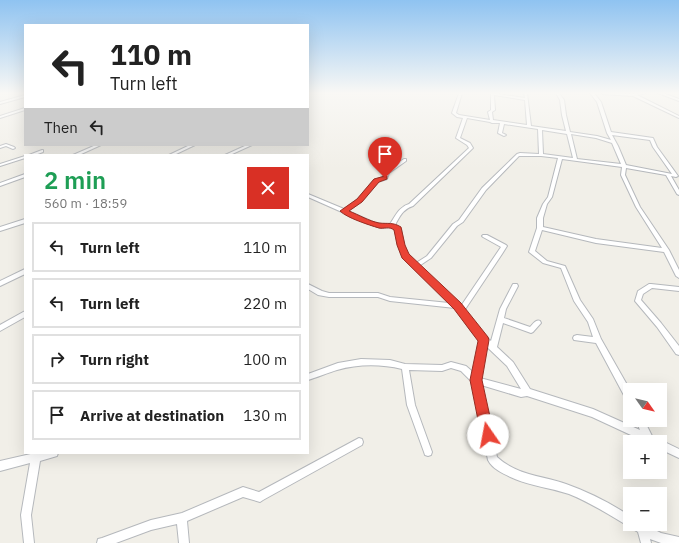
<!DOCTYPE html>
<meta charset="utf-8">
<style>
body{margin:0;font-family:"IBM Plex Sans",sans-serif;background:#f6f6f6;color:#222;height:100vh;display:flex;flex-direction:column;font-size:15px;white-space:nowrap}
*{box-sizing:border-box;margin:0}
p{font-size:13px;color:#767676}
.icon{flex:none;width:22px;height:22px;fill:none;stroke:currentColor;stroke-width:2;stroke-linecap:round;stroke-linejoin:round}
.map{position:relative;flex:1;overflow:hidden}
.panel{position:absolute;left:24px;top:154px;width:285px;height:300px;display:flex;flex-direction:column;background:#fff;border-radius:0px;box-shadow:0 4px 16px #0002}
.panel>*{flex:none}
.top-card{position:absolute;left:24px;top:24px;width:285px;height:122px;border-radius:0px;box-shadow:0 4px 16px #0002;background:#fff;color:#222;overflow:hidden}
.needle{width:26px;rotate:124deg}
.buttons{position:absolute;left:623px;top:383px;display:grid;gap:8px}
.buttons a{display:grid;place-items:center;width:44px;height:44px;border-radius:0px;background:#fff;box-shadow:0 4px 16px #0002;font-size:20px}
.pin{position:absolute;display:grid;place-items:center;width:34px;height:34px;color:#fff;margin:-41px -17px;border-radius:50% 50% 50% 0;rotate:-45deg;box-shadow:0 0 4px #0007}
.pin .icon{rotate:45deg}
.me{position:absolute;width:44px;margin:-22px;rotate:348deg;stroke-linejoin:round;filter:drop-shadow(0 0 3px #0008)}
.turn{display:flex;align-items:center;gap:14px;height:84px;padding:0 20px;font-size:18px}
.turn .icon{width:52px;height:52px;stroke-width:2.5}
.turn b{display:block;font-size:28px;line-height:34px}
.then{display:flex;align-items:center;height:38px;padding:0 20px;background:#0003;gap:8px;font-size:15px}
.round{display:grid;place-items:center;flex:none;width:42px;height:42px;border-radius:0px;background:#f6f6f6}
.summary{display:flex;align-items:center;justify-content:space-between;height:68px;padding:0 20px}
h1{font-size:24px;font-weight:600;line-height:30px;color:#1e9e55}
ul{padding:0;list-style:none}
li{display:flex;align-items:center;gap:12px;height:50px;margin:0 8px 6px;padding:0 12px;border:2px solid #e0e0e0;border-radius:0px}
li div{flex:1}
li b{display:block;font-size:15px}
li em{font-style:normal}
.map>svg:first-child{display:block}
.lines{fill:none;stroke-linecap:round;stroke-linejoin:round}
.minor-casing{stroke:#b5b8bc;stroke-width:2}
.minor{fill:#fff;fill-rule:evenodd}
.route{fill:#ea4335;stroke:#982c22}
</style>
<div class="map">
<svg width="679" height="543" viewBox="0 0 679 543">
<rect width="100%" height="100%" fill="#f1efe8"/>
<g class="lines">
<g class="minor-casing">
<g id="minor">
<path d="M459,93H462L456,113L459,115L490,120L488,112L491,110V93L525,98L524,93H527L531,126L566,131L562,115L560,100L556,93H559L564,100L566,115L570,132L597,136L611,140L607,133L597,102L590,93H594L601,102L611,132L653,138L657,147L678,176L676,177L671,176L679,190V195L677,194L666,175L626,168L625,175L640,207L669,250L679,270V278L676,276L664,252L596,243L542,230L535,251L547,261L565,266L580,300L593,319L601,339L630,390V402L627,401L596,343L574,340L573,338L574,336L577,335L593,337L588,322L574,301L561,268L543,263L529,252L537,228V218L543,204L548,197L558,158L541,156H519L486,190L463,222L457,226L431,258L419,266L461,306L501,247L483,237L482,236L483,235H487L506,245L507,246L502,254L464,311L476,328L491,341L500,309L513,284H517L518,286L506,309L504,318L530,327C533,324 536,319 540,321L541,323L533,332L531,333L503,323L497,347L513,362L530,389L593,409L640,430L636,420H644L652,436L679,449V458L660,449V442H646L592,417L527,396L521,397L481,385L497,457C518,476 541,475 566,484C589,492 610,503 630,516V524H643L661,533L679,537V543H661L650,539L651,543H641L638,532C616,519 594,504 569,494C551,488 532,486 515,479C506,475 493,470 488,460L472,382L461,371L451,368L442,371L409,370L415,405L432,452L431,455L428,456L425,455L424,452L407,405L402,369C381,364 358,364 337,370C327,373 318,377 308,380V374L338,363L361,359L390,360L405,364L442,365L451,362L466,366L474,373L480,340L472,332L455,308L390,301L378,297H329L318,295L308,289V284L322,291L329,293H378L390,297L449,303L403,257L398,245L395,230L391,227L381,228L369,224L308,197V194L344,209L358,199L374,180L383,177L385,171L404,159H406V161L389,173L387,179L378,182L362,201L348,211L373,222L381,224H390C396,215 399,207 409,204L469,148L467,145L456,138L463,118L457,117L452,113ZM494,95L525,100L527,125L493,120L492,112L495,110ZM467,118L490,122L492,123H500L498,133L504,136L506,135L502,133L504,124L538,129L539,154L520,153L517,154L482,188L459,220L453,224L427,256L416,263L408,255L404,245L401,229L395,225C400,216 403,209 413,206L473,148L470,143L460,138ZM542,130L567,134L573,158L543,154ZM571,134L596,138L612,143L621,164L577,159ZM612,135L650,140L653,147L672,174L626,165L618,146ZM562,159L622,167L621,175L636,207L662,248L596,239L543,227V218L547,204L552,197ZM486,346L507,366L521,389L480,378Z"/>
<path d="M601,93L633,94L646,93L637,95L679,116V118L633,96L603,94Z"/>
<path d="M658,93H663L679,99V101Z"/>
<path d="M25,95V97L0,104V102Z"/>
<path d="M25,108V110L0,118V116Z"/>
<path d="M6,144L14,147L15,148L13,149L6,146L0,148V146Z"/>
<path d="M96,145H101L79,155H73Z"/>
<path d="M190,145H195L174,155H169Z"/>
<path d="M247,145H252L230,155H225Z"/>
<path d="M42,150H43V152L35,155H29Z"/>
<path d="M25,156V158L0,166V164Z"/>
<path d="M25,174V177L0,186V183Z"/>
<path d="M25,219V223L0,231V227Z"/>
<path d="M25,269V274L0,286V281Z"/>
<path d="M649,284H651L679,287V291L652,288L643,294L641,300L661,323L679,346V355L676,354L657,327L635,301L638,291Z"/>
<path d="M25,311V317L0,331V325Z"/>
<path d="M359,438L362,439L363,442L362,445L263,500L260,502L243,497L187,521L189,543H179L177,524L151,530L116,543H97L98,539L102,538L151,520L182,513L243,487L259,492Z"/>
<path d="M35,453H58L57,456L40,461L31,515L34,543H24L21,515L30,463L0,471V461Z"/>
</g>
</g>
<use href="#minor" class="minor"/>
</g>
<linearGradient id="sky" x2="0" y2="1"><stop stop-color="#8fc3f1"/><stop offset="0.55" stop-color="#f9f8f5"/><stop offset="1" stop-color="#f9f8f5" stop-opacity="0"/></linearGradient>
<rect width="679" height="169" fill="url(#sky)"/>
<path class="route" d="M385,176H387V179L379,182L362,202L349,211C359,215 369,221 379,223C388,224 393,222 401,227L405,245L409,254L461,303L488,337L489,340L482,380L494,435L492,440L488,442L483,440L481,435L470,380L478,341L454,309L402,258L397,245L394,230C389,226 384,229 379,228C369,225 347,218 340,211L357,199L374,179Z"/>
</svg>
<div class="buttons">
<a><svg class="needle" viewBox="-14 -14 28 28"><path d="M0-13l5 13h-10z" fill="#e53935"/><path d="M0 13l5-13h-10z" fill="#767676"/></svg></a>
<a>+</a>
<a>−</a>
</div>
<div class="pin" style="left:385px;top:178px;background:#d93025"><svg class="icon" aria-label="arrive" viewBox="0 0 24 24"><path d="M6 21V4h12l-3 4 3 4H6"/></svg></div>
<svg class="me" style="left:488px;top:435px" viewBox="-20 -20 40 40"><circle r="19" fill="#fff"/><path d="M0-13L10 11 0 6-10 11z" fill="#ea4335"/></svg>
<div class="top-card">
<div class="turn"><svg class="icon" aria-label="left" viewBox="0 0 24 24"><path d="M17 20v-9H6M10 6l-5 5 5 5"/></svg><div><b>110 m</b>Turn left</div></div>
<div class="then">Then<svg class="icon" aria-label="left" viewBox="0 0 24 24"><path d="M17 20v-9H6M10 6l-5 5 5 5"/></svg></div>
</div>
<section class="panel">
<div class="summary"><div><h1>2 min</h1><p>560 m · 18:59</p></div><a class="round" style="background:#d93025;color:#fff"><svg class="icon" aria-label="close" viewBox="0 0 24 24"><path d="M6 6l12 12M18 6L6 18"/></svg></a></div>
<ul>
<li><svg class="icon" aria-label="left" viewBox="0 0 24 24"><path d="M17 20v-9H6M10 6l-5 5 5 5"/></svg><div><b>Turn left</b></div><em>110 m</em></li>
<li><svg class="icon" aria-label="left" viewBox="0 0 24 24"><path d="M17 20v-9H6M10 6l-5 5 5 5"/></svg><div><b>Turn left</b></div><em>220 m</em></li>
<li><svg class="icon" aria-label="right" viewBox="0 0 24 24"><path d="M7 20v-9h11M14 6l5 5-5 5"/></svg><div><b>Turn right</b></div><em>100 m</em></li>
<li><svg class="icon" aria-label="arrive" viewBox="0 0 24 24"><path d="M6 21V4h12l-3 4 3 4H6"/></svg><div><b>Arrive at destination</b></div><em>130 m</em></li>
</ul>
</section>
</div>
